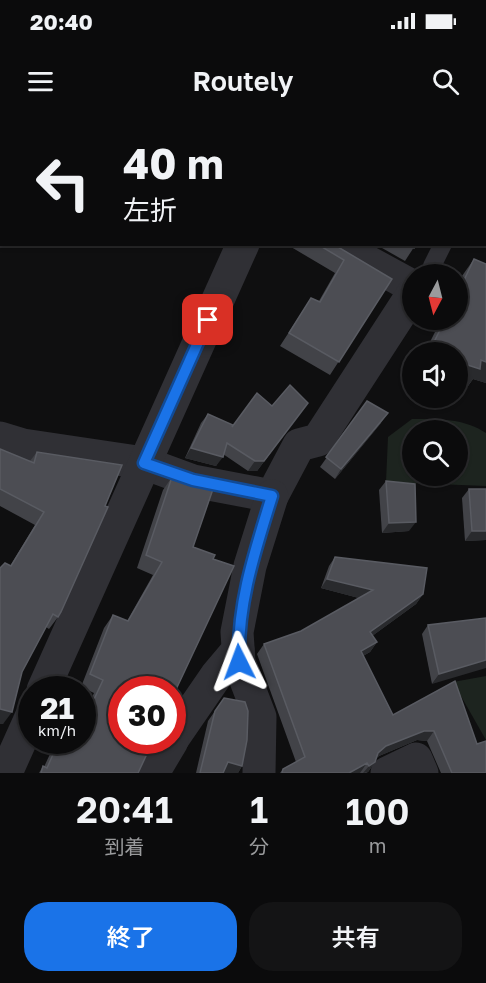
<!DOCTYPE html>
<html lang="ja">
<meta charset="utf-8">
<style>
body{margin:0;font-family:"Golos Text","Noto Sans JP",sans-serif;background:#141415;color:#f1f3f6;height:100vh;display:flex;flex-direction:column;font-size:22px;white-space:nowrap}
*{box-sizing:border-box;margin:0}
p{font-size:20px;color:#9a9b9d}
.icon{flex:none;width:33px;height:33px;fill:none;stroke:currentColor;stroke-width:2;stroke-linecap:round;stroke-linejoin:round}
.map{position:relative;height:653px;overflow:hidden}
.drawer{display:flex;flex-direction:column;background:#0b0b0c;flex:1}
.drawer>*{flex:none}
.hud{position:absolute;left:0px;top:0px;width:486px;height:126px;box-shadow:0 2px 4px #0004,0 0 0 2px #2b2b2d;background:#0b0b0c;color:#f1f3f6;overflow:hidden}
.needle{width:39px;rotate:187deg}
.tools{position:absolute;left:402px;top:144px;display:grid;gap:12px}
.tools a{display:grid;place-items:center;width:66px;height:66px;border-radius:50%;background:#0b0b0c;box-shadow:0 2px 4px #0004,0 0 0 2px #2b2b2d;font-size:30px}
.speed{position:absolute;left:18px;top:556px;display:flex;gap:12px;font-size:30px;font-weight:700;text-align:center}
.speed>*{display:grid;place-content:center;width:78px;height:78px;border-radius:50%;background:#0b0b0c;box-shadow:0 2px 4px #0004,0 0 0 2px #2b2b2d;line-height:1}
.speed small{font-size:15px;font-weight:400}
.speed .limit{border:9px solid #d22;background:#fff;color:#111}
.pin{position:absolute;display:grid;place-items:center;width:51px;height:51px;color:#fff;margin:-26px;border-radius:12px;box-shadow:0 3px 9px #0006}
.me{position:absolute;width:66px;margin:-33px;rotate:357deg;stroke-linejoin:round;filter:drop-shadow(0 0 4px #0008)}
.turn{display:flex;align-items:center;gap:21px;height:126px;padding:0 24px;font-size:27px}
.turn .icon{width:78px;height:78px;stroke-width:2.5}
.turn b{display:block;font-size:42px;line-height:51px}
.eta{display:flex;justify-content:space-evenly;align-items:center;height:102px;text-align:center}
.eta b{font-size:36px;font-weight:600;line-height:42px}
.action{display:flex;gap:12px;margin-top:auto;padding:12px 24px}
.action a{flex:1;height:69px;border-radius:24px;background:#1a73e8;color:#fff;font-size:24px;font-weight:600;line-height:69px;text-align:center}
.action a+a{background:#141415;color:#f1f3f6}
.status{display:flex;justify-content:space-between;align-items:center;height:42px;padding:0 30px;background:#0b0b0c;direction:ltr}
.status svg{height:16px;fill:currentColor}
header{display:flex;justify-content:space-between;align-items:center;height:78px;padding:0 24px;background:#0b0b0c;font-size:27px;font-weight:600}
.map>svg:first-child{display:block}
.green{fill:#1d241f;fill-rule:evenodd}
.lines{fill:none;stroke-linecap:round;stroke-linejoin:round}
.service{stroke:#303035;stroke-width:18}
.minor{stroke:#303035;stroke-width:33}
.tertiary{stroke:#303035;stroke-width:33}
.wall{fill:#424348}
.shaded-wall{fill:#292a2d}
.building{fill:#4c4d53;stroke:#595b62;stroke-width:1.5}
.route-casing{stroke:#114b97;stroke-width:15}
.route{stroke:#1a73e8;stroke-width:10}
</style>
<div class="status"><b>20:40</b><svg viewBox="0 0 49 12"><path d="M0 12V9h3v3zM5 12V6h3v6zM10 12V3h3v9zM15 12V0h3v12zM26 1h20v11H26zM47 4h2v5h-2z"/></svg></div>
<header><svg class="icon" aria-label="menu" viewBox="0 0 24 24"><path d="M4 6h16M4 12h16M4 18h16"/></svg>Routely<svg class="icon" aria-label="search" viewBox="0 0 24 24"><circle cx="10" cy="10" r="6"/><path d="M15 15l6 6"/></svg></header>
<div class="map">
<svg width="486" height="653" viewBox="0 0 486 653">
<rect width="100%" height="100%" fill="#0f0f10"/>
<g class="green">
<path d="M0,0H68L2,2L0,62Z"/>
<path d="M412,299C439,299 463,298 486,313V366L386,362L388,317ZM412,310H458V356H412Z"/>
<path d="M486,556V620L453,562Z"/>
</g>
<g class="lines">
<g class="service">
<path d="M484,93H486"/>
<path d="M432,146L443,124"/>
</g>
<g class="minor">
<path d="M366,0L367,2"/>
<path d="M83,2L84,0"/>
<path d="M0,79L2,78"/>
<path d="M335,124L412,166"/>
<path d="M0,318L23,325L144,343L193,361L272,376L299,325L318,320L412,175"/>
<path d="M172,620L216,556L238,530"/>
<path d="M153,653L172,621"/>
<path d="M259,653L260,597L239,542L237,512L250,446L272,376"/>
<path d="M387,653L416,639L422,653"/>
</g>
<g class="tertiary">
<path d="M300,2L301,0"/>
<path d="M43,570L243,124"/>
<path d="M6,653L32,595"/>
</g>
</g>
<g class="wall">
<path d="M384,0H463L460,2H384Z"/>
<path d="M286,124H333L392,159L330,255L280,226L311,178L319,181L335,153Z"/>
<path d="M375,124H416L405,141Z"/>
<path d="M474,139L486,144V263L473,259L468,266L458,263V232H425L441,200H458V166L462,156Z"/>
<path d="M367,281L381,303L335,359L320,347Z"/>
<path d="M272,286L301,292L257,351H248L223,334L216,346L185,338L201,303L208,294L232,307Z"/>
<path d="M0,329L30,341L37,332L58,497L49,509L46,507L22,552L3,604L10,446L35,405L0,386Z"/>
<path d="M172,357L193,427L138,653H39L43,646L44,647L56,621H82V598L94,573L81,567L104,508L113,495L127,501L153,455L137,448L163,370Z"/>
<path d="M386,361L409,411L382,413L379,370Z"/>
<path d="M469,369L486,420L465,421L462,378Z"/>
<path d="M335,437L423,474L416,484L372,516L377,522L370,532L363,536L393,595L455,561L486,653H441L427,621L417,620L379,636L376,638L375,642L368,652L366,653H280L283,649L296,642L257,534L264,524L301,511L359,478L321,468L329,446Z"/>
<path d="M486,498L432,564L422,514L428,505Z"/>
<path d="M224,578L242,646L238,653H196L208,601Z"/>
</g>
<g class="shaded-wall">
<path d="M453,0H463L460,2H451Z"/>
<path d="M481,240L486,242V263L473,259L468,266L458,263V242Z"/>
<path d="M301,292L257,351H248L255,341Z"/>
<path d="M388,293L381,303L335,359L341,349Z"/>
<path d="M191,328L223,337L216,346L185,338Z"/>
<path d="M416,402L409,411L382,413L389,403Z"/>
<path d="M472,411H486V420L465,421Z"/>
<path d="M327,459L373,470L366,480L321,468Z"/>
<path d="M423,474L416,484L364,522L370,512Z"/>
<path d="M377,522L370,532L354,541L361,531Z"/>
<path d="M486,540V548L432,564L439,554Z"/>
<path d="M0,589L12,592L3,604H0Z"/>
<path d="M424,611H434L427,621L417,620L379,636L371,643L378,633L386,626Z"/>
<path d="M228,642L242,646L238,653H225L221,652Z"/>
<path d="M375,642L368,652L363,653L369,646Z"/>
<path d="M367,643L360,653H349Z"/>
</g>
<g class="building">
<path d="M396,0H453L451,2H397Z"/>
<path d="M484,59L486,61V69L484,70Z"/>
<path d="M317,124H333L392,159L339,242L289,213L311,178L320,182L344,140Z"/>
<path d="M407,124H416L414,128Z"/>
<path d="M474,139L486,144V242L481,240L480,249L458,242V232H429L445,200H458V173Z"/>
<path d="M290,265L308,283L264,341H255L227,323L223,337L191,328L208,294L233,305L232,307L257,273L272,286Z"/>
<path d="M367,281L388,293L341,349L326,337Z"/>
<path d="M0,329L34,343L37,332L122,345L105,386L108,387L61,492L58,497L53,494L22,552L12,592L0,589V448L5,443L11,446L44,392L0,369Z"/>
<path d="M172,357L213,369L193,427L215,435L213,439L234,446L172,578V570H122V621H153L138,653H41L43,646L47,648L59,621H82V605L103,560L90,554L113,495L128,501L162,442L146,435Z"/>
<path d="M386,361L415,364L416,402L389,403Z"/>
<path d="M469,369H486V411H472Z"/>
<path d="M335,437L427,448L423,474L370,512L377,522L361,531L393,595L455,561L477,624L486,621V653H452L434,611H424L386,626L378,633L375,642L369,646L367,643L349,653H282L283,649L305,637L264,524L301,511L373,470L327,459Z"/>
<path d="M486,498V540L439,554L428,505Z"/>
<path d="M224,578L245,582L248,591L247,620L242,646L228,642L223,653H200L215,591Z"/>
</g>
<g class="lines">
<g class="route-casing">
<path id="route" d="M208,200L144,343L193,360L272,376C255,431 237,484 239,542"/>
</g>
<use href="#route" class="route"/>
</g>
</svg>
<div class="tools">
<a><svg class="needle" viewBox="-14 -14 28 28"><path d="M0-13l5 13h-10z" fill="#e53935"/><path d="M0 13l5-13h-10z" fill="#9a9b9d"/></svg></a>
<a><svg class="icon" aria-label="sound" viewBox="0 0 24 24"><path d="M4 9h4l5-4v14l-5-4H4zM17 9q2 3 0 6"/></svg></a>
<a><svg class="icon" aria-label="search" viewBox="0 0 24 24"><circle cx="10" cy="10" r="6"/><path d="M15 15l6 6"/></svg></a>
</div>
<div class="speed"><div>21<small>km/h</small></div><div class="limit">30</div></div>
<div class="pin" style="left:208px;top:200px;background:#d93025"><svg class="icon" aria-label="arrive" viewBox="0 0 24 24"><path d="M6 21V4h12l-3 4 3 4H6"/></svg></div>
<svg class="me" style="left:239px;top:542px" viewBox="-20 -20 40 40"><path d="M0-17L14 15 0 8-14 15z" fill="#1a73e8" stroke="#fff" stroke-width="4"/></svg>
<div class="hud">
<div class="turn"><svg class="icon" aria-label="left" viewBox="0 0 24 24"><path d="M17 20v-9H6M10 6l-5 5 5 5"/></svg><div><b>40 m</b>左折</div></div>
</div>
</div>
<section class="drawer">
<div class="eta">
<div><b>20:41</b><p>到着</p></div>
<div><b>1</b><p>分</p></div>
<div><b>100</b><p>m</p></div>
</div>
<div class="action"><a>終了</a><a>共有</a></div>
</section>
